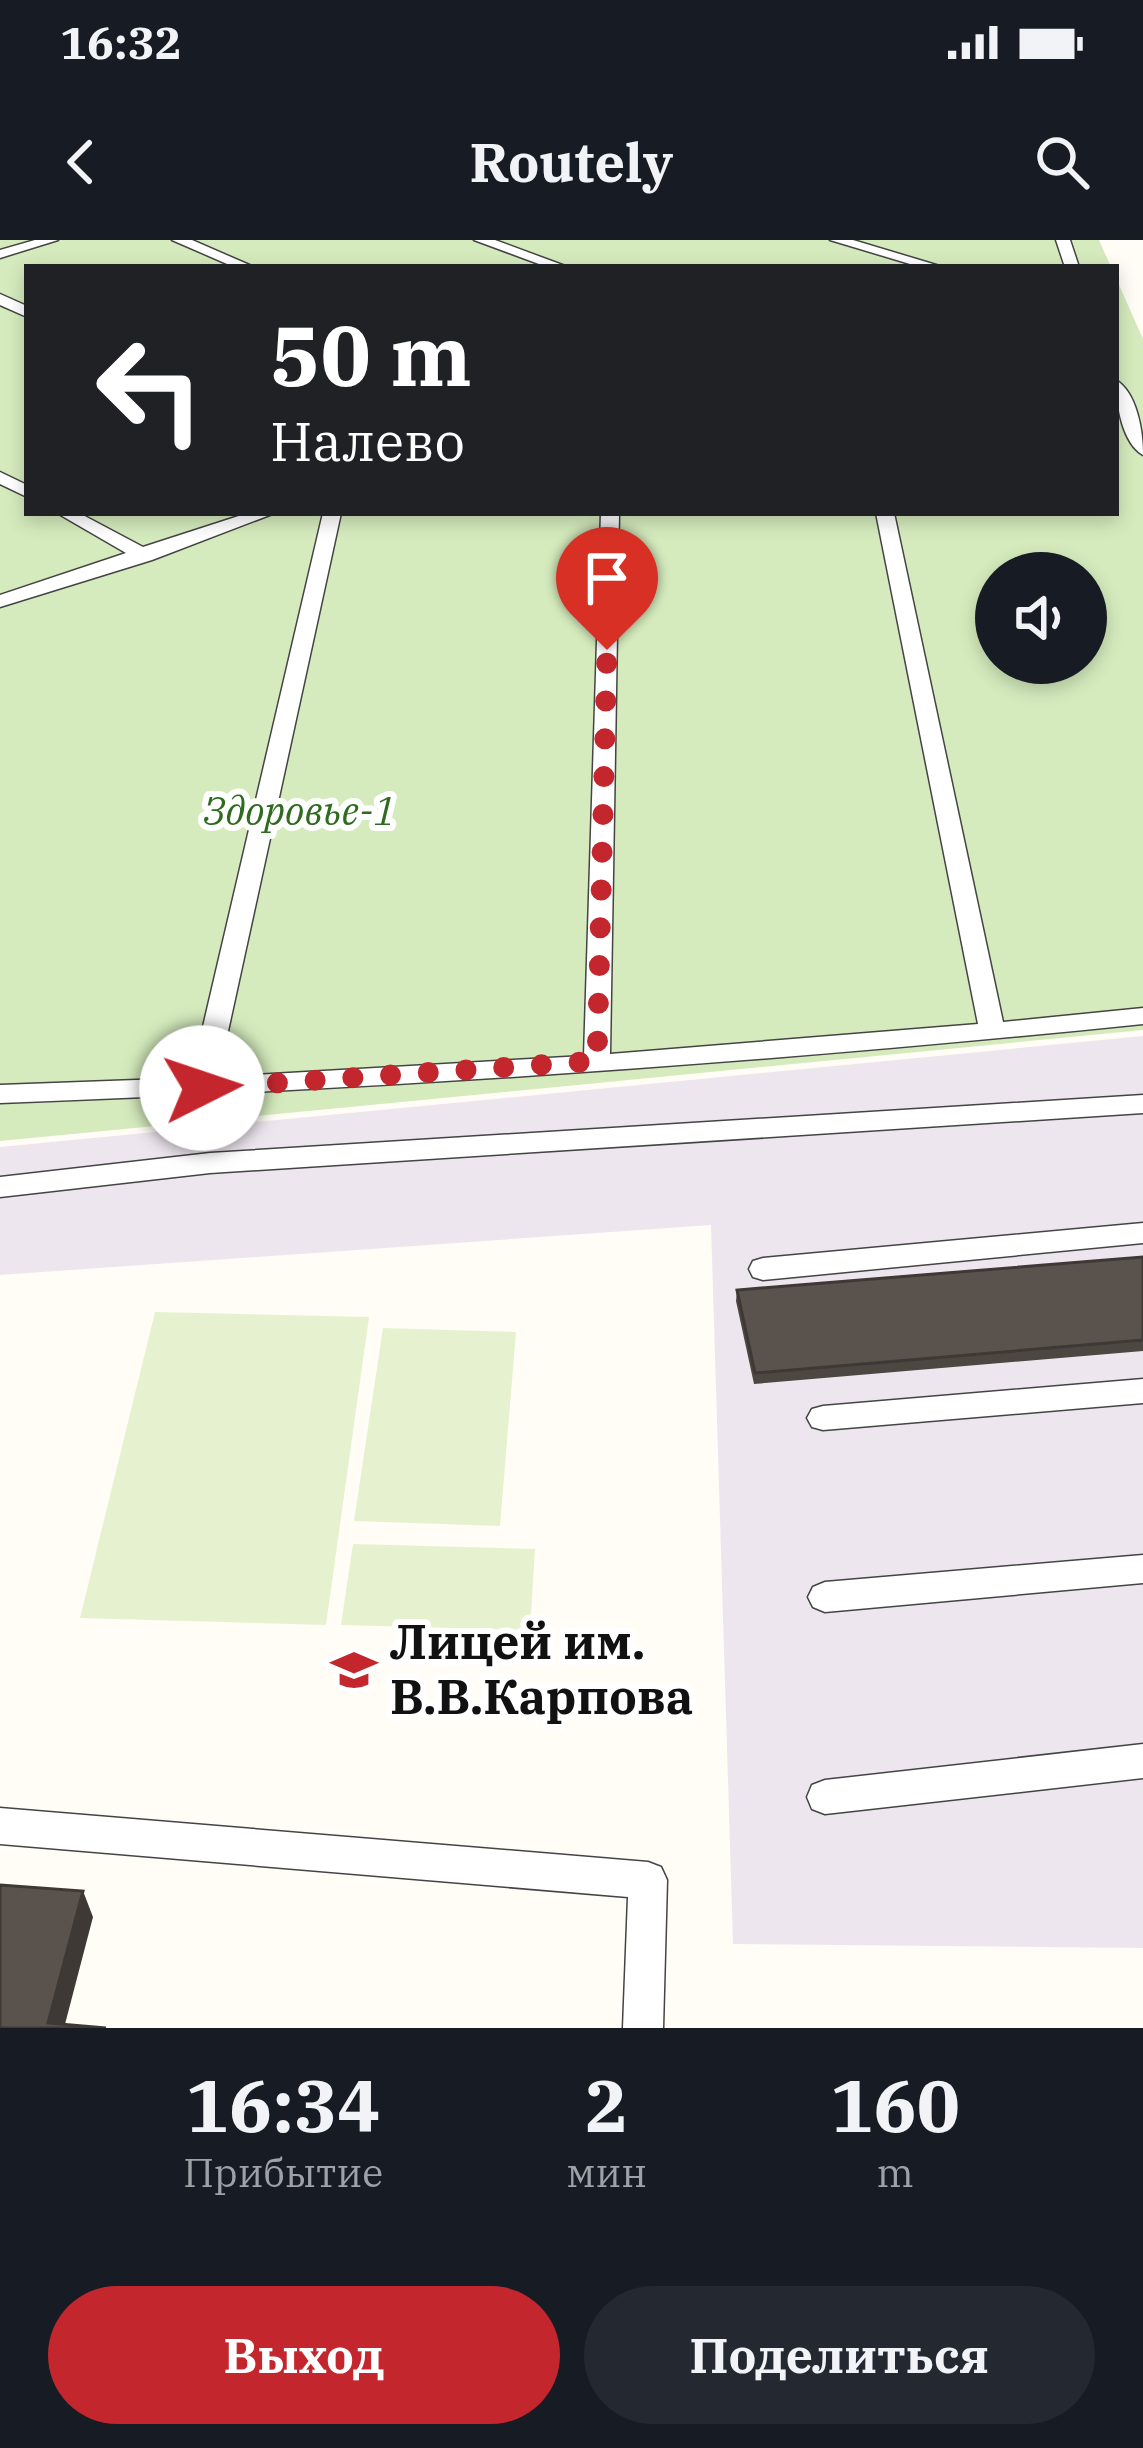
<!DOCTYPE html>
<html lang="ru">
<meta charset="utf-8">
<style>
body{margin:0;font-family:"IBM Plex Serif",serif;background:#242831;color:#f1f3f6;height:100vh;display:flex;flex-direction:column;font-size:45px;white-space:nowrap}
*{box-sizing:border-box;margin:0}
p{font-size:39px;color:#9ea1a6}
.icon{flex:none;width:66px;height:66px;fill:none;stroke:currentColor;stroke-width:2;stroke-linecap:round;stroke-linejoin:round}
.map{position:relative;height:1788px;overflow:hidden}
.details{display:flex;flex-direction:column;background:#171b24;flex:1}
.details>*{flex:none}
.top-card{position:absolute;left:24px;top:24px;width:1095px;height:252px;border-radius:0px;box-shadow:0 6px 18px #0003;background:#202124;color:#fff;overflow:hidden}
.controls{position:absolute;left:975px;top:312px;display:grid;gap:24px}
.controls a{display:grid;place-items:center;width:132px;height:132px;border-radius:50%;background:#171b24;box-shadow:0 6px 18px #0003;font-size:60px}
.pin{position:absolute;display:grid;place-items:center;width:102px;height:102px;color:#fff;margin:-123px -51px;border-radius:50% 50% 50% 0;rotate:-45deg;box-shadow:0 0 12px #0007}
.pin .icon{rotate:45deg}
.me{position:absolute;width:132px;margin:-66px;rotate:86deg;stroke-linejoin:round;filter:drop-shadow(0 0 9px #0008)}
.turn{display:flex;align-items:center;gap:42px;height:252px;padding:0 48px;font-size:54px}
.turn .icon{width:156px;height:156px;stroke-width:2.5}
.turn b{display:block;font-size:84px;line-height:102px}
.eta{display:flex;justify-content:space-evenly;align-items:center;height:204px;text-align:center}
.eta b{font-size:72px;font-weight:700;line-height:84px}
.action{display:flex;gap:24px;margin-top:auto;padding:24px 48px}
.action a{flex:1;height:138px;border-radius:72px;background:#c4262e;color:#fff;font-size:48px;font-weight:700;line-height:138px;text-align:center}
.action a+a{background:#242831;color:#f1f3f6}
.status{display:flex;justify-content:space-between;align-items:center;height:84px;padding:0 60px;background:#171b24;direction:ltr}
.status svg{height:33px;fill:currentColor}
header{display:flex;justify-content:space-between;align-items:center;height:156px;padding:0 48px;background:#171b24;font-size:54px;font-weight:700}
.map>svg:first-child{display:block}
.industrial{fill:#eee6ef}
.green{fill:#d5ebbd;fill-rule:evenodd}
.pitch{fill:#e6f2cf}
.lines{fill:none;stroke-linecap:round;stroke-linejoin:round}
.service-casing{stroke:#444;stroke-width:3}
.service{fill:#fff;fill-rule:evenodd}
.wall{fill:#4d4742}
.shaded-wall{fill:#3f3936}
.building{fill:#5a524d;stroke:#3f3936;stroke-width:3}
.route{stroke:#c4262e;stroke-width:21;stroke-dasharray:0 37.8}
.labels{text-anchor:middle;stroke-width:12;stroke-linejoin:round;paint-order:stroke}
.park-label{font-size:39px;font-style:italic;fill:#2f6b1f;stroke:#fff}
.near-poi-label{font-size:48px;font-weight:bold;fill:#111;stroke:#fff;text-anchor:start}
</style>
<div class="status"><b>16:32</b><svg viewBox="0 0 49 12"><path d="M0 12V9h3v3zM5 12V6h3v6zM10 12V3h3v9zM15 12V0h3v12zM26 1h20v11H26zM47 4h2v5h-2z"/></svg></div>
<header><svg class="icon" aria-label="back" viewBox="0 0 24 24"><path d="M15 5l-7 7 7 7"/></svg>Routely<svg class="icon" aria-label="search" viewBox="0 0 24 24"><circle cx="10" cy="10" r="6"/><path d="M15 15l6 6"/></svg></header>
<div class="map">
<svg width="1143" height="1788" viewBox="0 0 1143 1788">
<rect width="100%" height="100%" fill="#fffdf5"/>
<path class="industrial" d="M1143,796V1708L733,1704L711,985L0,1035V907Z"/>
<path class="green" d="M0,0H1099L1111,27H27V273H1116V38L1143,99V790L0,901ZM996,333H1086V423H996Z"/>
<g class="pitch">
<path d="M155,1072L369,1077L326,1385L80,1378Z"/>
<path d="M383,1088L516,1092L500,1286L354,1281Z"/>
<path d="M353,1304L535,1309L530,1390L341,1385Z"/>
</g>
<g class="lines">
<g class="service-casing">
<g id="service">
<path d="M35,0H58L0,18V10Z"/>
<path d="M172,0H192L254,27H234Z"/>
<path d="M474,0H495L568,27H547Z"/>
<path d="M830,0H853L943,27H920Z"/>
<path d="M1056,0H1070L1079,27H1065Z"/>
<path d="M0,54L27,66V77L0,65Z"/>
<path d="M1116,140C1137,153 1143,191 1143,215C1122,203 1116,164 1116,140Z"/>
<path d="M0,232L27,245V257L0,244Z"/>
<path d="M57,273H79L143,307L248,273H275L152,320L0,367V355L126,313Z"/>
<path d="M323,273H341L218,837L584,816L601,273H619L610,814L978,784L876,273H894L1003,782L1143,768V784C763,823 381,849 0,863V845L191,838Z"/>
<path d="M1143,855V873L210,933L0,957V937L210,913Z"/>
<path d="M1143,983V1003L763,1040L753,1037L749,1029L753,1021L763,1018Z"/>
<path d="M1143,1139V1163L823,1190L812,1187L807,1178L812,1169L823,1166Z"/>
<path d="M1143,1315V1343L825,1372L813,1367L808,1357L813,1347L825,1342Z"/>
<path d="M1143,1504V1538L825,1574L812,1569L807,1557L812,1545L825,1540Z"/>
<path d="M0,1568L648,1622L661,1627L667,1640L663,1788H623L628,1657L0,1604Z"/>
</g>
</g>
<use href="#service" class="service"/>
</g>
<path class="wall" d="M1143,1017V1111L754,1144L736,1061L737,1050Z"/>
<path class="shaded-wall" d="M83,1651L93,1677L64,1788L48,1783Z"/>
<g class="building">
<path d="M1143,1017V1100L755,1133L737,1050Z"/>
<path d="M0,1645L83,1651L48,1783L106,1788H0Z"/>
</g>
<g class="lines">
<path class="route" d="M202,848L597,821L607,410"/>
</g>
<defs>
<g id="school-bare" transform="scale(3.6)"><path d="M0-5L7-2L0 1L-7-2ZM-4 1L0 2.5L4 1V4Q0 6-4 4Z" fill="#c4262e" stroke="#fff" stroke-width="2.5" paint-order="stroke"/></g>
</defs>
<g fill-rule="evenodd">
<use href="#school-bare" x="354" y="1430"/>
</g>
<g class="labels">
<g class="park-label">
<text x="299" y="585">Здоровье-1</text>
</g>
<g class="near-poi-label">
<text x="390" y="1419">Лицей им.<tspan x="390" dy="55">В.В.Карпова</tspan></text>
</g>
</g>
</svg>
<div class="controls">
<a><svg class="icon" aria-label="sound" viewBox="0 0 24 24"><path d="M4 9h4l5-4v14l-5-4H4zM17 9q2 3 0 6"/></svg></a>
</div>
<div class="pin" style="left:607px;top:410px;background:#d93025"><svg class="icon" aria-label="arrive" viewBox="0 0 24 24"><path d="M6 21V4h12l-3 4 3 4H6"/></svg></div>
<svg class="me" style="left:202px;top:848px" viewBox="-20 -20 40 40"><circle r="19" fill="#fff"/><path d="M0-13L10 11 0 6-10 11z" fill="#c4262e"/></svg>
<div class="top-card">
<div class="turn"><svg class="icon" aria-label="left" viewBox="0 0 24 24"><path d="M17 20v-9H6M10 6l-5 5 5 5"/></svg><div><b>50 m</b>Налево</div></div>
</div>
</div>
<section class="details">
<div class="eta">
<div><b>16:34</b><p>Прибытие</p></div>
<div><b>2</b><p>мин</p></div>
<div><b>160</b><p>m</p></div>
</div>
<div class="action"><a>Выход</a><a>Поделиться</a></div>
</section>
